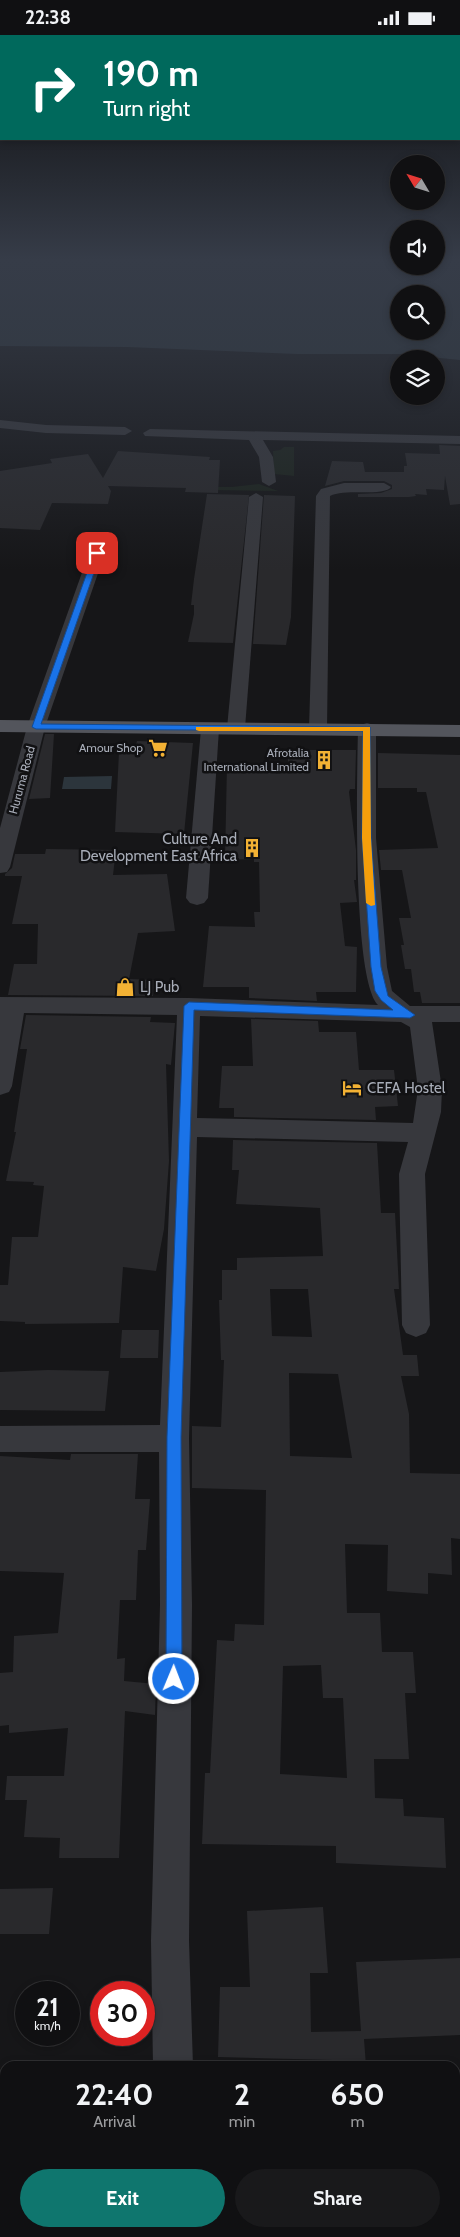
<!DOCTYPE html>
<style>
body{margin:0;font-family:Cabin,sans-serif;background:#19191b;color:#f1f3f6;height:100vh;display:flex;flex-direction:column;font-size:19px;white-space:nowrap}
*{box-sizing:border-box;margin:0}
p{font-size:16px;color:#9c9d9f}
.icon{flex:none;width:28px;height:28px;fill:none;stroke:currentColor;stroke-width:2;stroke-linecap:round;stroke-linejoin:round}
.map{position:relative;flex:1;overflow:hidden}
.panel{position:absolute;left:0px;top:2026px;width:460px;height:176px;display:flex;flex-direction:column;background:#101012;border-radius:15px 15px 0 0;box-shadow:0 2px 8px #0003,0 0 0 1px #303032}
.panel>*{flex:none}
.banner{position:absolute;left:0px;top:0px;width:460px;height:105px;box-shadow:0 2px 8px #0003,0 0 0 1px #303032;background:#00695c;color:#fff;overflow:hidden}
.needle{width:32px;rotate:308deg}
.buttons{position:absolute;left:390px;top:120px;display:grid;gap:10px}
.buttons a{display:grid;place-items:center;width:55px;height:55px;border-radius:50%;background:#101012;box-shadow:0 2px 8px #0003,0 0 0 1px #303032;font-size:25px}
.speed{position:absolute;left:15px;top:1946px;display:flex;gap:10px;font-size:25px;font-weight:700;text-align:center}
.speed>*{display:grid;place-content:center;width:65px;height:65px;border-radius:50%;background:#101012;box-shadow:0 2px 8px #0003,0 0 0 1px #303032;line-height:1}
.speed small{font-size:12px;font-weight:400}
.speed .limit{border:8px solid #d22;background:#fff;color:#111}
.pin{position:absolute;display:grid;place-items:center;width:42px;height:42px;color:#fff;margin:-21px;border-radius:10px;box-shadow:0 2px 8px #0006}
.me{position:absolute;width:55px;margin:-28px;rotate:1deg;stroke-linejoin:round;filter:drop-shadow(0 0 4px #0008)}
.turn{display:flex;align-items:center;gap:18px;height:105px;padding:0 20px;font-size:22px}
.turn .icon{width:65px;height:65px;stroke-width:2.5}
.turn b{display:block;font-size:35px;line-height:42px}
.eta{display:flex;justify-content:space-evenly;align-items:center;height:85px;text-align:center}
.eta b{font-size:30px;font-weight:800;line-height:35px}
.button{display:flex;gap:10px;margin-top:auto;padding:10px 20px}
.button a{flex:1;height:58px;border-radius:30px;background:#0f766e;color:#fff;font-size:20px;font-weight:800;line-height:58px;text-align:center}
.button a+a{background:#19191b;color:#f1f3f6}
.status{display:flex;justify-content:space-between;align-items:center;height:35px;padding:0 25px;background:#101012;direction:ltr}
.status svg{height:14px;fill:currentColor}
.map>svg:first-child{display:block}
.green{fill:#1c231d}
.water{fill:#2c353c;fill-rule:evenodd}
.building{fill:#29292c;fill-rule:evenodd}
.lines{fill:none;stroke-linecap:round;stroke-linejoin:round}
.minor{fill:#37383d;fill-rule:evenodd}
.major{fill:#53555c;fill-rule:evenodd}
.route{fill:#1a73e8;stroke:#114b97}
.slow{fill:#f59e0b}
.labels{text-anchor:middle;stroke-width:5;stroke-linejoin:round;paint-order:stroke}
.far-poi-label{font-size:12px;fill:#a8adb8;stroke:#111113;text-anchor:end}
.far-street-label{font-size:12px;fill:#a8adb8;stroke:#111113}
.poi-label{font-size:15px;fill:#a8adb8;stroke:#111113;text-anchor:start}
</style>
<div class="status"><b>22:38</b><svg viewBox="0 0 49 12"><path d="M0 12V9h3v3zM5 12V6h3v6zM10 12V3h3v9zM15 12V0h3v12zM26 1h20v11H26zM47 4h2v5h-2z"/></svg></div>
<div class="map">
<svg width="460" height="2202" viewBox="0 0 460 2202">
<rect width="100%" height="100%" fill="#161618"/>
<g class="green">
<path d="M284,412H294V441L274,439L273,416L280,415Z"/>
<path d="M259,449L278,456L211,455L212,452H232Z"/>
</g>
<g class="water">
<path d="M0,227H399V231H436V227H460V325L400,319H297L127,312L0,311ZM399,259H436V296H399Z"/>
<path d="M112,741L111,754H62L64,742Z"/>
</g>
<g class="building">
<path d="M439,410L460,411V469L450,470L445,441L444,455L426,454L427,460L415,459L416,461L409,462H358V459L381,458L392,454V450L384,446H344L325,451L332,426L363,427L365,437H404V431H407L405,418L440,419Z"/>
<path d="M118,416L210,422L209,425H220L218,458L185,457L186,453L108,451L111,456L108,469L52,468L40,495L0,493V436L52,428L50,424L88,419L103,443Z"/>
<path d="M207,459L249,460L233,608L188,607L194,579V570H191L194,544Z"/>
<path d="M264,460L295,461L291,582L286,610L253,609Z"/>
<path d="M45,699H54L50,763L29,764Z"/>
<path d="M137,706L193,708L184,799L115,797L119,717H134Z"/>
<path d="M288,715H356L355,754H350L349,757L356,815V845H354L357,867L340,868L345,911L357,912L356,957H316L317,966L249,963V952H203L209,891L255,892L254,877H260L259,827H254V824L225,825L227,729L288,728Z"/>
<path d="M378,718L460,720V968H422L420,957H414L411,934H405L401,910H404L399,883H411L402,835H381L379,815L438,813L426,757H417V753H378Z"/>
<path d="M46,814L116,815L113,840L167,839L175,896L138,898L129,944L155,945L153,961L8,960L14,929H37L38,889H12L22,841H5V839L12,833L15,819H45Z"/>
<path d="M26,980L151,982L150,987L175,988L171,1030L166,1029L169,1126L164,1194L156,1236L123,1232L119,1288L25,1289V1287L0,1286V1250H8L12,1202H38L44,1151L33,1150L34,1147L6,1146L16,1097H14L27,1014H20Z"/>
<path d="M251,984L318,986L319,997H356L359,1035H394L398,1071L375,1072L376,1085L234,1082V1073H219L222,1031H253Z"/>
<path d="M233,1105L377,1108L381,1178H395L399,1254H394L403,1320H417L419,1341H401L409,1379L410,1438L460,1439V1504L451,1503L452,1540L428,1538V1559L387,1556L388,1510L345,1509L347,1578H380L382,1617H413L416,1658H405L409,1724H374L375,1763L403,1764L404,1781L444,1783L446,1833L336,1828V1811L202,1809L205,1738H210L217,1605L234,1606L235,1589L264,1590L266,1455L192,1453V1391L221,1392L224,1325H221L219,1265H222V1235H237V1223L323,1221L320,1173L236,1169L239,1135H232ZM270,1254H308L312,1302L272,1301ZM289,1338L338,1339L352,1423L290,1421ZM321,1630L323,1663H343L347,1743L280,1739L283,1631Z"/>
<path d="M122,1295H159L158,1323H120Z"/>
<path d="M48,1335L109,1336L105,1376L0,1375V1337Z"/>
<path d="M71,1419H138L135,1464H150L146,1515H138L136,1565H120L117,1624L125,1623L124,1646L156,1649L155,1680L125,1676L119,1823H59L60,1803L24,1802L27,1765H5L7,1741H64L68,1693L9,1698V1690L0,1691V1638L13,1637L14,1601L58,1598L64,1538L0,1536V1421L70,1425Z"/>
<path d="M53,1853L49,1899H0V1854Z"/>
<path d="M323,1872L328,1938H310L311,1997L361,1996L356,1927L460,1923V2000L364,2004L366,2031H332V2025L218,2022L220,1952H250L247,1876Z"/>
</g>
<g class="lines">
<g class="minor">
<path d="M0,385L46,390L125,392L132,396L125,400L46,398L0,393Z"/>
<path d="M150,394L460,401V409L263,405L273,422L276,447L269,451L262,447L259,422L249,405L145,401L143,398Z"/>
<path d="M344,448H384L391,452C384,462 345,453 330,461L327,694L325,698H311L309,694L316,461L321,454Z"/>
<path d="M256,458L263,462L245,693L243,697H229L227,693L249,462Z"/>
<path d="M97,513L105,518L45,692L10,832L7,837L0,838V793L27,692L89,518Z"/>
<path d="M210,688L217,690L219,694L208,863L204,868L197,870L190,868L186,863L201,694L203,690Z"/>
<path d="M367,688L374,690L376,694V803L387,932L392,956L410,971H460V987H432L442,1054L441,1077L425,1139L430,1290L426,1298L416,1302L406,1298L402,1290L399,1139L408,1107L197,1102L189,1403L192,1570L189,1906L193,2031H153L151,1906L160,1570L159,1417H0V1391L160,1390L177,980L24,978L12,1051L9,1057L0,1060V962L189,963L378,970C352,942 357,740 358,694L360,690ZM200,981L401,987L410,992L418,1054L413,1088L197,1083Z"/>
<path d="M0,2066L5,2067V2107L0,2106Z"/>
<rect x="455" y="2071" width="5" height="40"/>
<path d="M312,2198H354L356,2202H313Z"/>
</g>
<path class="major" d="M0,685L460,690V702L0,697Z"/>
</g>
<linearGradient id="sky" x2="0" y2="1"><stop stop-color="#0c0c0d"/><stop offset="0.42" stop-color="#363c48"/><stop offset="1" stop-color="#363c48" stop-opacity="0"/></linearGradient>
<rect width="460" height="535" fill="url(#sky)"/>
<path class="route" d="M97,515L101,518L41,689L370,692L371,803L381,932L388,961L415,980L410,983L194,975L181,1402L182,1644L180,1650L174,1652L169,1650L166,1644L167,1402L184,971L189,967L393,975L381,965L375,956L371,932L362,803L363,696L36,694L32,692L94,518Z"/>
<path class="slow" d="M196,692H370L371,803L375,870L371,871L366,868L362,803L363,696H199L196,695Z"/>
<defs>
<g id="supermarket-bare" transform="scale(1.5)"><path d="M-6-5.5h2.5l.6 2H6L4.5 2H-2.5L-4.4-4H-6ZM-1.5 3.2a1.3 1.3 0 1 0 .1 0ZM3 3.2a1.3 1.3 0 1 0 .1 0Z" fill="#f2b134" stroke="#111113" stroke-width="2.5" paint-order="stroke"/></g>
<g id="building-bare" transform="scale(1.5)"><path d="M-4-6H4V6H1V3H-1V6H-4ZM-2.5-4.3h1.7v1.8h-1.7ZM.8-4.3h1.7v1.8H.8ZM-2.5-1h1.7V.8h-1.7ZM.8-1h1.7V.8H.8Z" fill="#f2b134" stroke="#111113" stroke-width="2.5" paint-order="stroke"/></g>
<g id="shop-bare" transform="scale(1.5)"><path d="M-5-2.5h2.3a2.7 3.5 0 0 1 5.4 0H5L5.5 6h-11ZM-1.5-2.5h3a1.5 2.3 0 0 0-3 0Z" fill="#f2b134" stroke="#111113" stroke-width="2.5" paint-order="stroke"/></g>
<g id="hotel-bare" transform="scale(1.5)"><path d="M-6-4.5h1.5V1H6V5H4.5V3h-9V5H-6ZM-4 0a1.8 1.8 0 1 1 3.6 0ZM.5 0V-2.5h3Q6-2.5 6 0Z" fill="#f2b134" stroke="#111113" stroke-width="2.5" paint-order="stroke"/></g>
</defs>
<g fill-rule="evenodd">
<use href="#supermarket-bare" x="158" y="713"/>
<use href="#building-bare" x="324" y="725"/>
<use href="#building-bare" x="252" y="813"/>
<use href="#shop-bare" x="125" y="952"/>
<use href="#hotel-bare" x="352" y="1053"/>
</g>
<g class="labels">
<g class="far-poi-label">
<text x="143" y="717">Amour Shop</text>
<text x="309" y="722">Afrotalia<tspan x="309" dy="14">International Limited</tspan></text>
</g>
<g class="far-street-label">
<text transform="translate(22 745) rotate(-75)" y="4">Huruma Road</text>
</g>
<g class="poi-label">
<text x="237" y="809" text-anchor="end">Culture And<tspan x="237" dy="17">Development East Africa</tspan></text>
<text x="140" y="957">LJ Pub</text>
<text x="367" y="1058">CEFA Hostel</text>
</g>
</g>
</svg>
<div class="buttons">
<a><svg class="needle" viewBox="-14 -14 28 28"><path d="M0-13l5 13h-10z" fill="#e53935"/><path d="M0 13l5-13h-10z" fill="#9c9d9f"/></svg></a>
<a><svg class="icon" aria-label="sound" viewBox="0 0 24 24"><path d="M4 9h4l5-4v14l-5-4H4zM17 9q2 3 0 6"/></svg></a>
<a><svg class="icon" aria-label="search" viewBox="0 0 24 24"><circle cx="10" cy="10" r="6"/><path d="M15 15l6 6"/></svg></a>
<a><svg class="icon" aria-label="layers" viewBox="0 0 24 24"><path d="M12 4l9 5-9 5-9-5zM3 14l9 5 9-5"/></svg></a>
</div>
<div class="speed"><div>21<small>km/h</small></div><div class="limit">30</div></div>
<div class="pin" style="left:97px;top:518px;background:#d93025"><svg class="icon" aria-label="arrive" viewBox="0 0 24 24"><path d="M6 21V4h12l-3 4 3 4H6"/></svg></div>
<svg class="me" style="left:174px;top:1644px" viewBox="-20 -20 40 40"><circle r="17" fill="#1a73e8" stroke="#fff" stroke-width="3"/><path d="M0-11L8 9 0 5-8 9z" fill="#fff"/></svg>
<div class="banner">
<div class="turn"><svg class="icon" aria-label="right" viewBox="0 0 24 24"><path d="M7 20v-9h11M14 6l5 5-5 5"/></svg><div><b>190 m</b>Turn right</div></div>
</div>
<section class="panel">
<div class="eta">
<div><b>22:40</b><p>Arrival</p></div>
<div><b>2</b><p>min</p></div>
<div><b>650</b><p>m</p></div>
</div>
<div class="button"><a>Exit</a><a>Share</a></div>
</section>
</div>
